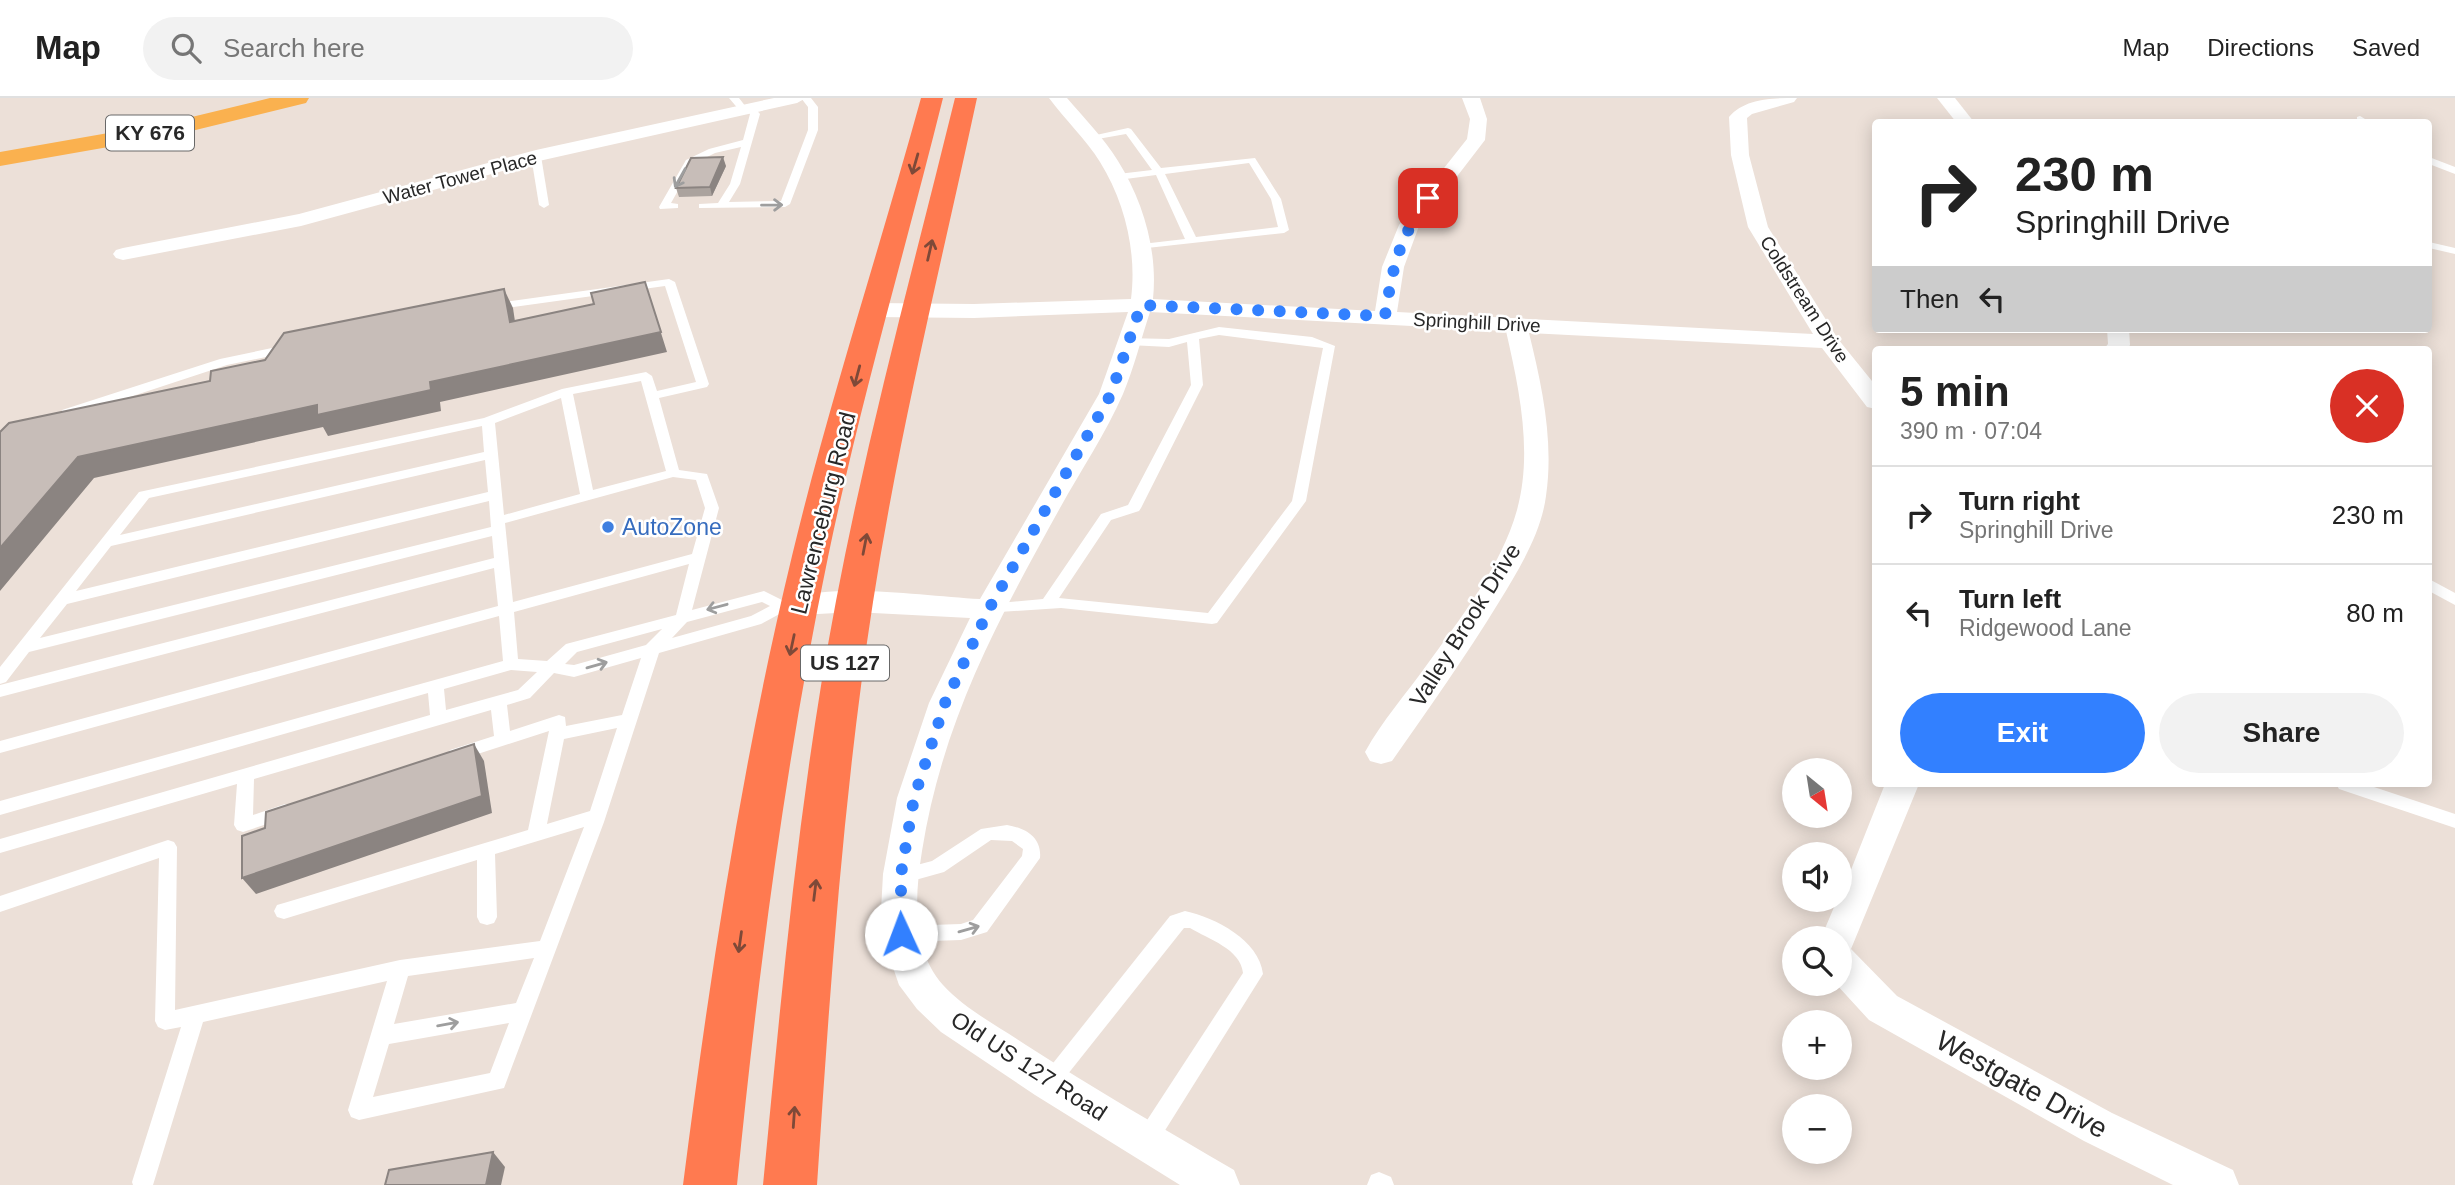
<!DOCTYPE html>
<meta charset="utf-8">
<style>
body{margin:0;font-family:Helvetica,sans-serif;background:#f2f2f2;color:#222;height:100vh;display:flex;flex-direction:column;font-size:26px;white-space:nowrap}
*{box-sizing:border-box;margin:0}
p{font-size:23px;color:#767676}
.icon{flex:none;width:38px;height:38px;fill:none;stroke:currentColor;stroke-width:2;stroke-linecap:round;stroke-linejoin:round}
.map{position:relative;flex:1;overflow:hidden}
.sheet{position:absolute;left:1872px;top:248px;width:560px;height:441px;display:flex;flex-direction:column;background:#fff;border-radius:7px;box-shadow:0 4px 18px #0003}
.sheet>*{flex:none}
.guide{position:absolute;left:1872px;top:21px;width:560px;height:214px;border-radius:7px;box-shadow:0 4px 18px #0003;background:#fff;color:#222;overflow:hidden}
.needle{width:46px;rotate:150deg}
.fabs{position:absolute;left:1782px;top:660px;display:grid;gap:14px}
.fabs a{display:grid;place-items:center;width:70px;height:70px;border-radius:50%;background:#fff;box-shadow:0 4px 18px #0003;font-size:35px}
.pin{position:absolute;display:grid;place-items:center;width:60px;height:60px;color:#fff;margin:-30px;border-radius:14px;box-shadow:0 4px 10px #0006}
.me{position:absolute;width:77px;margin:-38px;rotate:358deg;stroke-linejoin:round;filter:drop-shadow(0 0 5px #0008)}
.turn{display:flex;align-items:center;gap:24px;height:147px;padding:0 28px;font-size:32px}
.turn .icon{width:91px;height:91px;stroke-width:2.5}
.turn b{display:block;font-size:49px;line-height:60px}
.then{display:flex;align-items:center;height:66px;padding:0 28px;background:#0003;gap:14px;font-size:26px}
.round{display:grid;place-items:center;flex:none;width:74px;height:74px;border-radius:37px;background:#f2f2f2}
.headline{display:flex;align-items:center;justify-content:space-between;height:119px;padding:0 28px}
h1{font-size:42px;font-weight:600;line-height:52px}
.primary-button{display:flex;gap:14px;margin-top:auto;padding:14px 28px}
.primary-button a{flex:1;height:80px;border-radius:42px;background:#3280ff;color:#fff;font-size:28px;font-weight:600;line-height:80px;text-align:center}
.primary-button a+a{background:#f2f2f2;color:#222}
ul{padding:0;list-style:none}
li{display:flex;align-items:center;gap:21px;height:98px;padding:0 28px;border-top:2px solid #e0e0e0}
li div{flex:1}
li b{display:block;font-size:26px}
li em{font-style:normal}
header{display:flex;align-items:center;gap:42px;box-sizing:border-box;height:98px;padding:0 35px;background:#fff;border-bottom:2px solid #e0e0e0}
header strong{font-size:33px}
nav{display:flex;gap:38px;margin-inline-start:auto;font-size:24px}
.search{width:490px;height:63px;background:#f2f2f2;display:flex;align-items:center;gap:18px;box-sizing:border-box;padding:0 24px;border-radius:38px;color:#767676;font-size:26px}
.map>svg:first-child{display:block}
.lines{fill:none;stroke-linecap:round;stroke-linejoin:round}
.lane{fill:#fff;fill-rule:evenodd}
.street{fill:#fff;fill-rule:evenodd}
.primary{fill:#fab14f;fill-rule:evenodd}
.highway{fill:#ff7a50;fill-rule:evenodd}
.wall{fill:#aba39e}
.shaded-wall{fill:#8b8481}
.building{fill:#c7bdb8;stroke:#8b8481;stroke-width:2}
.oneway{stroke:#7e4938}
.oneway2{stroke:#9e9e9e}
.route{stroke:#3280ff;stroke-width:12;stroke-dasharray:0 21.6}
.shop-dot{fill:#3f7fe0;stroke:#fff;stroke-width:2.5}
.labels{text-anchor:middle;stroke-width:5;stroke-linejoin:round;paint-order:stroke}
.far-street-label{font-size:19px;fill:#282828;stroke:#fff}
.shield{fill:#fff;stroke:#686868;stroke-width:2}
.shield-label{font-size:21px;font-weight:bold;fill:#282828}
.street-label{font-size:23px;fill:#282828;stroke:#fff}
.shop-label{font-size:23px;fill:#366cbe;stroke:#fff;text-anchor:start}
.near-street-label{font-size:28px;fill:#282828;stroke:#fff}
</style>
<header>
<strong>Map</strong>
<div class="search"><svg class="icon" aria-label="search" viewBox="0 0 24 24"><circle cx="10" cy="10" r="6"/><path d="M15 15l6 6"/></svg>Search here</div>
<nav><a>Map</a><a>Directions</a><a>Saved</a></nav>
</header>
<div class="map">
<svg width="2455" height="1087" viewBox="0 0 2455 1087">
<rect width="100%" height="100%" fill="#ece0d8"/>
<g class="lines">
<g class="lane">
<path d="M729,0H739L746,9L753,8L760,16L740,86L729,104L781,103L808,32V9L801,0H811L818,9V32L790,106L785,109L699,110V106L718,105L730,86L741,49L715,55L693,66L671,105L678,106V110L660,111L659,109L686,62L709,51L743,42L750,16L747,12L740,13Z"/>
<path d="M2360,18L2370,24L2357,23V19Z"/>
<path d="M1128,30L1131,31L1161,70L1255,60L1281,101L1289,132L1284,135L1138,151L1137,149L1142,146L1185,141L1156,77L1118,82L1113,79L1118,76L1152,72L1126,36L1092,42L1087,39ZM1249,65L1271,101L1278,129L1196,139L1165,76Z"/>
<path d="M536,55L541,58L549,107L544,110L539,107L531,58Z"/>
<path d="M2429,59L2455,69V76L2429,66Z"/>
<path d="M2429,144L2455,150V156L2429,150Z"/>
<path d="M669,181L675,184L709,286L707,289L659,300L679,372L707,376L719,410L692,512L764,493L784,503L800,502L808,507L800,512L785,513L761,526L659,555L604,724L504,990L359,1022L351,1019L348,1012L387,883L203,924L153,1087H133L132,1084L181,929L165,932L158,929L155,923L159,760L0,814V798L168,742L174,744L177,749L175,912L400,862L540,843L584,729L495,756L497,819L494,825L487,827L480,825L477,819V762L284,821L277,819L274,813L277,807L284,805L528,732L549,633L456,663L450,662L447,657L450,652L494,638L491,612L254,681L253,717L285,706L291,708L294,713L291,718L243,734L237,732L234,727L237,686L0,755V741L430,617L428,595L0,717V703L503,563L499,518L0,655V643L498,508L494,470L0,599V587L494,460L492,438L29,554L6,584L0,586V569L139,394L484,320L562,291L646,274L652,278L657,293L696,284L665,188L491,212L485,209L491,206ZM641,283L666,373L593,392L573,296ZM561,300L580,396L504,417L495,325ZM482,328L484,354L120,437L149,400ZM485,362L488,394L76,493L111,448ZM673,379L696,382L705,410L692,456L513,504L505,425ZM489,403L491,429L40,540L67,506ZM689,466L676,517L566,546L547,563L518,561L514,514ZM762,504L770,508L751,518L672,540L687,524ZM662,531L646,547L574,567L565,566L577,554ZM641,560L622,617L566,628L565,619L559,617L510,633L507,607L530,600L554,575L574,579ZM511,572L537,574L518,592L446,612L444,591ZM617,630L590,713L547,726L564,641ZM534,860L516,905L394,926L408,878ZM509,925L490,975L373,999L389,946Z"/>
<path d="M1219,229L1312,239L1335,248L1306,403L1217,525L1212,526L1061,510L984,515L981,511L984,507L989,506L1043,501L1101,416L1128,407L1191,287L1187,244L1169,249L1129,247L1125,246V240L1169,241ZM1219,237L1323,250L1292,403L1208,515L1059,500L1111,422L1139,413L1141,410L1203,287L1199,241Z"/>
<path d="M291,246L295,247V253L227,267L72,318L67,319L61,315L62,312L220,261Z"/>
<path d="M2429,481L2455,495V507L2429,493Z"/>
<path d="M2336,686H2365L2455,716V730L2339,691Z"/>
<path d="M1007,727C1025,730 1042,739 1040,760L987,834L961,842L901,844L894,842L891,836L894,830L901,828L961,826L973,822L1022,758L1023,751L1012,743L991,742L944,774L901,786L894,783L892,778L894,773L932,763L981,731Z"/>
<path d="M1185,813C1216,820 1259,842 1263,876L1154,1050L1146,1054L1138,1050L1135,1043L1138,1036L1243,875C1241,851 1208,841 1190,830H1184L1056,991L1049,994L1042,991L1038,984L1170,818Z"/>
<path d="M1379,1074L1391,1079L1394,1087H1367L1371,1077Z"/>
</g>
<g class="street">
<path d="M774,0H806L797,5L539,63L301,128L123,162L116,160L113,156L116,152L123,150L299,116L536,52Z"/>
<path d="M1049,0H1067C1084,20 1104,40 1118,63C1143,103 1158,153 1153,201L1375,213L1382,169L1399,127L1467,41L1470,21L1462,0H1480L1487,21L1485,42L1419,128L1404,169L1397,214L1813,236L1748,129L1731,57L1729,19C1745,0 1774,0 1797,0L1794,4L1752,16L1747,20L1749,57L1768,129L1838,241L1876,288V311L1867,309L1822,250L1529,235C1542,288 1554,343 1546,398C1541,436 1519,471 1499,504C1466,558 1429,610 1392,663L1381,666L1370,663L1365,654C1382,623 1406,596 1426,568C1460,521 1501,469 1517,412C1533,354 1519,290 1506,233L1150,214C1141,241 1134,270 1123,296C1106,335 1081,372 1060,410C997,524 943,622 922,753C915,797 911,851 943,887C966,912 998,928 1026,947C1094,991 1164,1031 1234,1072L1240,1087H1180L1035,997L941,934L917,911L899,887L885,846L881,813L883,776L897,700L929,605L970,520L854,514L800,517L790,514L786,507L790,500C842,485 925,498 980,501L1099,296L1128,214L974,220L874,219L866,217L863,212L866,207L874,205L974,206L1131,201C1137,155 1125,104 1100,64C1086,41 1065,22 1049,0Z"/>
<path d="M1937,0H1955L1974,24H1956Z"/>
<path d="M2107,231H2129L2130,247L2127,252H2103L2108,246Z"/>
<path d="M1885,686H1919L1851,851L1897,898L2112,1015L2233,1072L2239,1087H2173L2084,1043L1869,922L1836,886H1839V840H1821L1837,802H1839Z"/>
</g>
<path class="primary" d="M270,0H309L306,5L171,38L0,68V54L171,24Z"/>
<g class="highway">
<path d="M921,0H943C905,153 860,305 828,459C785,666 758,876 737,1087H683C710,876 742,665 792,458C829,304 879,153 921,0Z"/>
<path d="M955,0H977C941,167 899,335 873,504C843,697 830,892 817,1087H763C782,892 799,696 836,503C868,334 914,167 955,0Z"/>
</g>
</g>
<path class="wall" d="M726,68L712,98L679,99L676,90Z"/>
<g class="shaded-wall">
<path d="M723,59L726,68L712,98L710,89Z"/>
<path d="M645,184L667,254L440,304L441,313L328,338L323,329L94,380L0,493V450L78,359L317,307L430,284Z"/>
<path d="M504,191L513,210L518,244L510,224Z"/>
<path d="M474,646L484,663L492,715L256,796L242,780Z"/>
<path d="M493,1054L505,1069L501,1087H486Z"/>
</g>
<g class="building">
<path d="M723,59L710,89L676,90L691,60Z"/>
<path d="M645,184L661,234L430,284L431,292L317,317V307L78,359L0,450V334L9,325L210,283L211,273L265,262L284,235L504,191L510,224L594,206L591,195Z"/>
<path d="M474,646L482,698L242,780V738L265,730L266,714Z"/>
<path d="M493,1054L486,1087H385L389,1072Z"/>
</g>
<defs><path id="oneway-shaft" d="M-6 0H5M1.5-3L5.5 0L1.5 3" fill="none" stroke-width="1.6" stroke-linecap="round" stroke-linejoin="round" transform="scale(1.75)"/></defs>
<g class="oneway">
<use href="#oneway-shaft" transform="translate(915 66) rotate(106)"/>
<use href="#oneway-shaft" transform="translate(930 152) rotate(-77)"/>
<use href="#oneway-shaft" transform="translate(857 278) rotate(105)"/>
<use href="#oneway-shaft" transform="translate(865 446) rotate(-79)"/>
<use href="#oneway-shaft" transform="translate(792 547) rotate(102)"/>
<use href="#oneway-shaft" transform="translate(815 792) rotate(-83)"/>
<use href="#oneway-shaft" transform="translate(740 844) rotate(98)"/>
<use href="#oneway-shaft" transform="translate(794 1019) rotate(-86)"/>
</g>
<g class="oneway2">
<use href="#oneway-shaft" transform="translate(680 80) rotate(119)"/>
<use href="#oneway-shaft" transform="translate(772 107) rotate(-1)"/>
<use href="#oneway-shaft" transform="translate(717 509) rotate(165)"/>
<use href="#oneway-shaft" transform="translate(597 567) rotate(-16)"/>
<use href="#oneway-shaft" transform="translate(969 831) rotate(-16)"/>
<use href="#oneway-shaft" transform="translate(448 926) rotate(-10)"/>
</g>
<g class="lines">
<path class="route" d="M901,836V776L914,700L945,605L989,511L1111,296L1141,207L1385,218C1393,168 1398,143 1428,100"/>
</g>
<circle class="shop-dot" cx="608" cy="429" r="7"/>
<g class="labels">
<g class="far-street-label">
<text transform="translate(460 79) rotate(-15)" y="7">Water Tower Place</text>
<text transform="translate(1805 201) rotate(57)" y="7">Coldstream Drive</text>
<text transform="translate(1477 224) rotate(3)" y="7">Springhill Drive</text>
</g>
<g class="shield">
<rect x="106" y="17.5" width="88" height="35" rx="5"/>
<rect x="801" y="547.5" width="88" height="35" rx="5"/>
</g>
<g class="shield-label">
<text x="150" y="42">KY 676</text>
<text x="845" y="572">US 127</text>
</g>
<g class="street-label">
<text transform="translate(823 415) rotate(-76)" y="8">Lawrenceburg Road</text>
<text transform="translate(1465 527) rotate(-58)" y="8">Valley Brook Drive</text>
<text transform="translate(1029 968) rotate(33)" y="8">Old US 127 Road</text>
</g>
<g class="shop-label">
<text x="622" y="437">AutoZone</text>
</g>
<g class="near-street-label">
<text transform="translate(2022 986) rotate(29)" y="10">Westgate Drive</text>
</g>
</g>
</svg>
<div class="fabs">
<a><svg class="needle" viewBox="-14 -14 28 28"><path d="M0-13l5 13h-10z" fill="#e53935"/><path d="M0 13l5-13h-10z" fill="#767676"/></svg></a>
<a><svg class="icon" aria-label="sound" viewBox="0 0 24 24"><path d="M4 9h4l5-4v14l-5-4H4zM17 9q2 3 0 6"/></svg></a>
<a><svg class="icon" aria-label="search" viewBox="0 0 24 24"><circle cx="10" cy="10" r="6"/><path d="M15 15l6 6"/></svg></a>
<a>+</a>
<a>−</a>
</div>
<div class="pin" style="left:1428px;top:100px;background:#d93025"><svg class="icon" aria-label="arrive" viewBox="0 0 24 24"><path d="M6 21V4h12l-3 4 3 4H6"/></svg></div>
<svg class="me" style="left:901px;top:836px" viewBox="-20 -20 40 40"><circle r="19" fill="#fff"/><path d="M0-13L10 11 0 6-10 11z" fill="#3280ff"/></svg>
<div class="guide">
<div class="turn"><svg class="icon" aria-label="right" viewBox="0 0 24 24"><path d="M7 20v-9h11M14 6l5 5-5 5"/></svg><div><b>230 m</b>Springhill Drive</div></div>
<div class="then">Then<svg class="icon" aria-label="left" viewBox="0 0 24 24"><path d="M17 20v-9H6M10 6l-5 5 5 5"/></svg></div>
</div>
<section class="sheet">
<div class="headline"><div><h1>5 min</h1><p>390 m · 07:04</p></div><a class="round" style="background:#d93025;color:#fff"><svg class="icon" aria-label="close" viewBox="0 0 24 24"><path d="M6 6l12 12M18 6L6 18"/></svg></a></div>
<ul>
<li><svg class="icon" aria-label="right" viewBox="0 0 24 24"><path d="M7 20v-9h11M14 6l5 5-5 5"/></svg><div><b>Turn right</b><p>Springhill Drive</p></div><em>230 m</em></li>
<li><svg class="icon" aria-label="left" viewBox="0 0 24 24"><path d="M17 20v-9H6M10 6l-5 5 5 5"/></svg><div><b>Turn left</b><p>Ridgewood Lane</p></div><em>80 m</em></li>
</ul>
<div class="primary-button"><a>Exit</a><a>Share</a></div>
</section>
</div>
